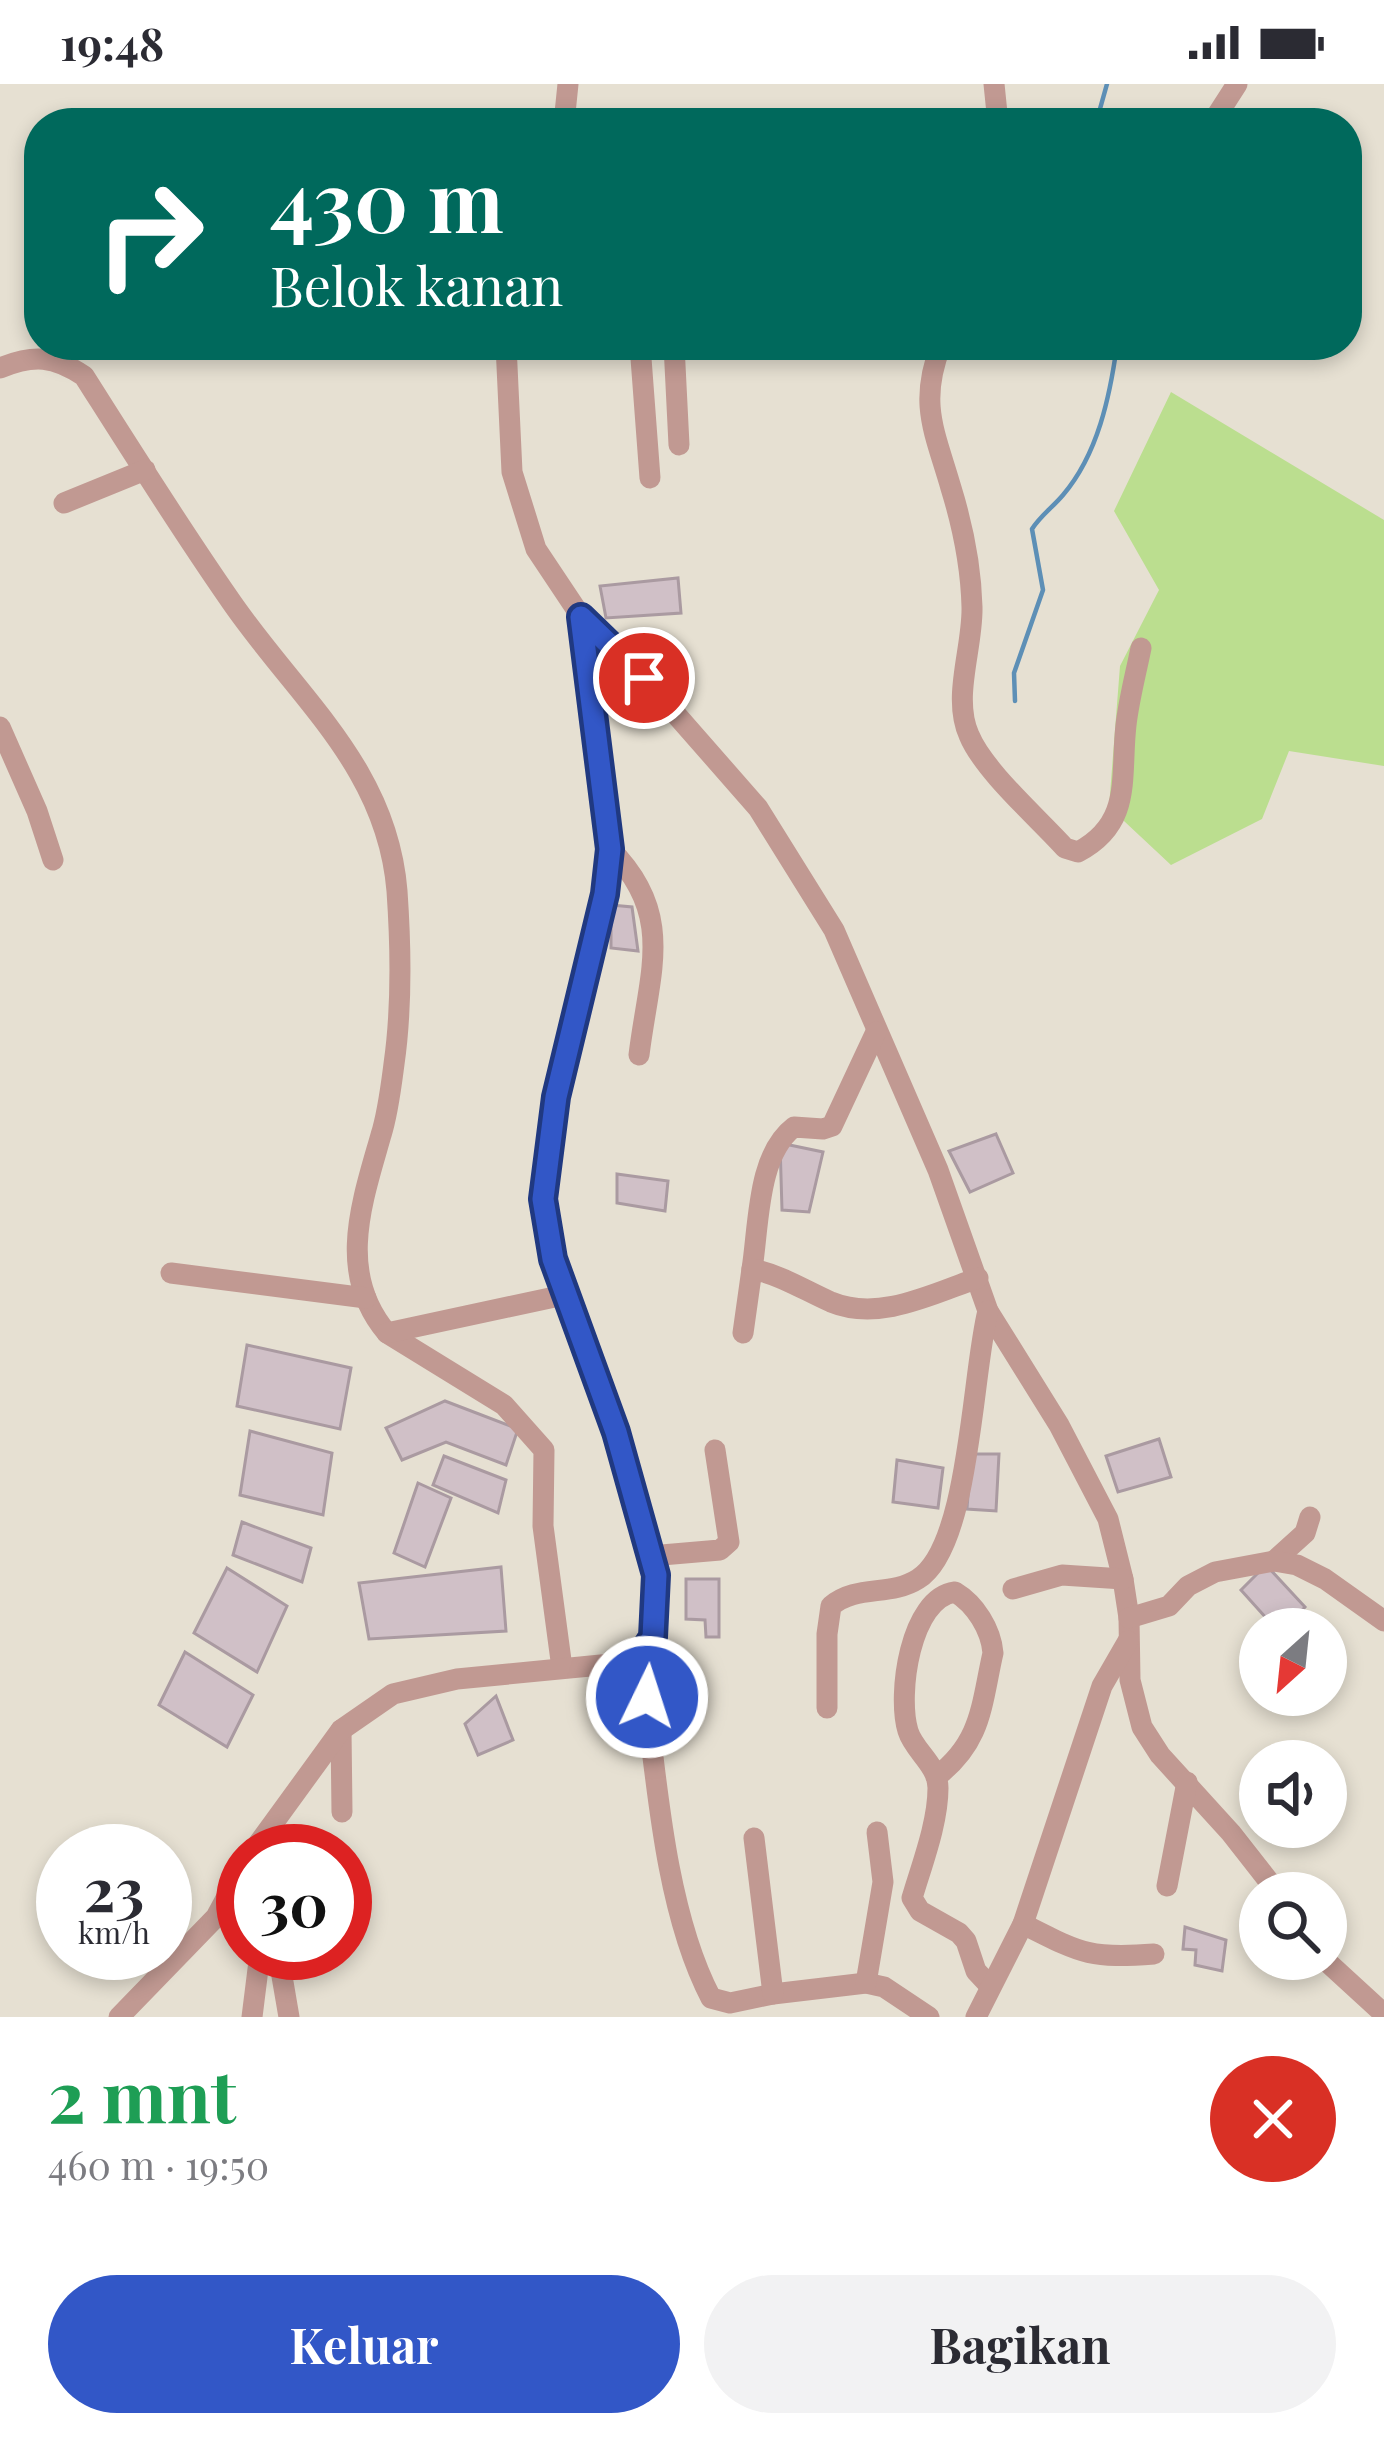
<!DOCTYPE html>
<html lang="id">
<meta charset="utf-8">
<style>
body{margin:0;font-family:"Playfair Display",serif;background:#f2f2f3;color:#2b2b33;height:100vh;display:flex;flex-direction:column;font-size:45px;white-space:nowrap}
*{box-sizing:border-box;margin:0}
p{font-size:39px;color:#7c7c81}
.icon{flex:none;width:66px;height:66px;fill:none;stroke:currentColor;stroke-width:2;stroke-linecap:round;stroke-linejoin:round}
.map{position:relative;height:1933px;overflow:hidden}
.panel{display:flex;flex-direction:column;background:#fff;flex:1}
.panel>*{flex:none}
.guide{position:absolute;left:24px;top:24px;width:1338px;height:252px;border-radius:48px;box-shadow:0 6px 18px #0003;background:#00695c;color:#fff;overflow:hidden}
.needle{width:78px;rotate:207deg}
.buttons{position:absolute;left:1239px;top:1524px;display:grid;gap:24px}
.buttons a{display:grid;place-items:center;width:108px;height:108px;border-radius:50%;background:#fff;box-shadow:0 6px 18px #0003;font-size:60px}
.speed{position:absolute;left:36px;top:1740px;display:flex;gap:24px;font-size:60px;font-weight:700;text-align:center}
.speed>*{display:grid;place-content:center;width:156px;height:156px;border-radius:50%;background:#fff;box-shadow:0 6px 18px #0003;line-height:1}
.speed small{font-size:30px;font-weight:400}
.speed .limit{border:18px solid #d22;background:#fff;color:#111}
.pin{position:absolute;display:grid;place-items:center;width:102px;height:102px;color:#fff;margin:-51px;border:6px solid #fff;border-radius:50%;box-shadow:0 3px 12px #0007}
.me{position:absolute;width:132px;margin:-66px;rotate:4deg;stroke-linejoin:round;filter:drop-shadow(0 0 9px #0008)}
.turn{display:flex;align-items:center;gap:42px;height:252px;padding:0 48px;font-size:54px}
.turn .icon{width:156px;height:156px;stroke-width:2.5}
.turn b{display:block;font-size:84px;line-height:102px}
.round{display:grid;place-items:center;flex:none;width:126px;height:126px;border-radius:63px;background:#f2f2f3}
.head{display:flex;align-items:center;justify-content:space-between;height:204px;padding:0 48px}
h1{font-size:72px;font-weight:700;line-height:90px;color:#1e9e55}
.primary-button{display:flex;gap:24px;margin-top:auto;padding:24px 48px}
.primary-button a{flex:1;height:138px;border-radius:72px;background:#3257c7;color:#fff;font-size:48px;font-weight:700;line-height:138px;text-align:center}
.primary-button a+a{background:#f2f2f3;color:#2b2b33}
.status{display:flex;justify-content:space-between;align-items:center;height:84px;padding:0 60px;background:#fff;direction:ltr}
.status svg{height:33px;fill:currentColor}
.map>svg:first-child{display:block}
.green{fill:#bbde8f}
.lines{fill:none;stroke-linecap:round;stroke-linejoin:round}
.stream{stroke:#5d8fb6;stroke-width:4.5}
.building{fill:#d0c0c7;stroke:#aa9aa1;stroke-width:3}
.minor{stroke:#c19992;stroke-width:21}
.route-casing{stroke:#203981;stroke-width:30}
.route{stroke:#3257c7;stroke-width:21}
</style>
<div class="status"><b>19:48</b><svg viewBox="0 0 49 12"><path d="M0 12V9h3v3zM5 12V6h3v6zM10 12V3h3v9zM15 12V0h3v12zM26 1h20v11H26zM47 4h2v5h-2z"/></svg></div>
<div class="map">
<svg width="1384" height="1933" viewBox="0 0 1384 1933">
<rect width="100%" height="100%" fill="#e6e0d2"/>
<path class="green" d="M1171,308L1384,436V682L1289,667L1262,735L1171,781L1109,723L1120,582L1159,506L1114,427Z"/>
<g class="lines">
<g class="stream">
<path d="M1096,39L1107,0"/>
<path d="M1015,617L1014,589L1043,506L1032,445C1041,431 1053,423 1063,411C1098,370 1110,312 1117,261"/>
</g>
</g>
<g class="building">
<path d="M678,494L681,529L606,534L600,502Z"/>
<path d="M611,821L632,823L638,867L611,864Z"/>
<path d="M996,1050L1013,1089L970,1108L949,1067Z"/>
<path d="M780,1059L823,1068L809,1128L782,1126Z"/>
<path d="M617,1090L668,1097L665,1127L617,1119Z"/>
<path d="M247,1261L351,1284L340,1345L237,1322Z"/>
<path d="M445,1317L518,1345L506,1381L446,1358L402,1376L386,1344Z"/>
<path d="M250,1347L332,1369L323,1431L240,1411Z"/>
<path d="M1159,1355L1171,1393L1118,1408L1106,1372Z"/>
<path d="M971,1370H999L996,1427L967,1425Z"/>
<path d="M444,1372L506,1396L498,1429L433,1401Z"/>
<path d="M897,1376L943,1384L938,1424L893,1418Z"/>
<path d="M418,1399L451,1414L425,1483L394,1469Z"/>
<path d="M242,1438L311,1464L302,1498L233,1471Z"/>
<path d="M1266,1481L1305,1523L1285,1545H1276L1241,1506Z"/>
<path d="M501,1483L506,1547L369,1555L359,1499Z"/>
<path d="M227,1484L287,1522L257,1588L194,1549Z"/>
<path d="M686,1495H719V1553H706L705,1536L686,1535Z"/>
<path d="M185,1568L253,1611L227,1663L159,1621Z"/>
<path d="M496,1612L513,1656L478,1671L465,1640Z"/>
<path d="M1185,1843L1226,1856L1222,1887L1195,1881L1196,1866L1183,1865Z"/>
</g>
<g class="lines">
<g class="minor">
<path d="M994,0L998,39"/>
<path d="M564,39L568,0"/>
<path d="M1212,39L1237,0"/>
<path d="M506,261L512,388L536,465L582,534L644,594L758,724L834,846L938,1086L988,1227L1059,1341L1108,1435L1123,1495L1129,1534L1130,1596L1142,1643L1160,1671L1231,1749L1278,1809"/>
<path d="M640,261L650,394"/>
<path d="M674,261L679,361"/>
<path d="M941,261C918,320 935,348 951,404C963,443 971,483 972,523C973,564 952,613 969,651C983,686 1038,734 1065,764L1078,768C1133,739 1120,693 1126,641C1129,615 1136,589 1141,564"/>
<path d="M0,284C34,270 54,272 84,292C131,366 178,441 228,513C294,611 387,681 397,807C401,864 402,924 394,980C391,1003 388,1029 381,1051C362,1118 336,1189 387,1249L504,1321L544,1366L543,1442L562,1584"/>
<path d="M64,419L145,386"/>
<path d="M0,643L37,727L53,776"/>
<path d="M610,765C676,831 649,888 639,971"/>
<path d="M752,1185C759,1141 757,1071 794,1043L823,1045L832,1042L876,948"/>
<path d="M171,1189L366,1214"/>
<path d="M387,1249L564,1211"/>
<path d="M743,1249L752,1185C781,1191 804,1206 831,1218C879,1238 932,1210 978,1194"/>
<path d="M650,1472L720,1466L729,1458L715,1366"/>
<path d="M1274,1477L1305,1449L1310,1433"/>
<path d="M1013,1505L1062,1491L1123,1495"/>
<path d="M1129,1534L1169,1522L1188,1502L1215,1488L1274,1477L1297,1481L1325,1495L1384,1537"/>
<path d="M641,1572C655,1676 662,1821 711,1914L730,1919L773,1910L866,1899L884,1903L929,1933"/>
<path d="M827,1624V1550L831,1522C857,1500 890,1513 918,1495C970,1463 972,1288 988,1227"/>
<path d="M341,1646L342,1728"/>
<path d="M936,1693C982,1658 981,1622 993,1569C991,1545 975,1520 955,1508C910,1514 897,1611 908,1647C914,1667 938,1681 938,1704C938,1739 922,1780 912,1814L920,1827L959,1849L966,1857L976,1887L990,1902"/>
<path d="M754,1754L773,1910"/>
<path d="M253,1767L341,1646L393,1610L457,1595L611,1580L641,1572L653,1554L656,1491L616,1349L553,1175L543,1115L556,1013L605,810L610,765L582,534"/>
<path d="M1167,1802L1187,1698"/>
<path d="M1023,1840C1081,1869 1088,1875 1154,1870"/>
<path d="M278,1869L289,1933"/>
<path d="M1324,1875L1384,1930"/>
<path d="M866,1899L883,1798L877,1748"/>
<path d="M119,1933L216,1833L243,1783"/>
<path d="M252,1933L260,1869"/>
<path d="M976,1933L1023,1840L1102,1602L1128,1557"/>
</g>
</g>
<g class="lines">
<g class="route-casing">
<path id="route" d="M644,594L581,533L610,765L605,810L556,1013L543,1115L553,1175L616,1348L656,1491L653,1553L641,1572L647,1613"/>
</g>
<use href="#route" class="route"/>
</g>
</svg>
<div class="buttons">
<a><svg class="needle" viewBox="-14 -14 28 28"><path d="M0-13l5 13h-10z" fill="#e53935"/><path d="M0 13l5-13h-10z" fill="#7c7c81"/></svg></a>
<a><svg class="icon" aria-label="sound" viewBox="0 0 24 24"><path d="M4 9h4l5-4v14l-5-4H4zM17 9q2 3 0 6"/></svg></a>
<a><svg class="icon" aria-label="search" viewBox="0 0 24 24"><circle cx="10" cy="10" r="6"/><path d="M15 15l6 6"/></svg></a>
</div>
<div class="speed"><div>23<small>km/h</small></div><div class="limit">30</div></div>
<div class="pin" style="left:644px;top:594px;background:#d93025"><svg class="icon" aria-label="arrive" viewBox="0 0 24 24"><path d="M6 21V4h12l-3 4 3 4H6"/></svg></div>
<svg class="me" style="left:647px;top:1613px" viewBox="-20 -20 40 40"><circle r="17" fill="#3257c7" stroke="#fff" stroke-width="3"/><path d="M0-11L8 9 0 5-8 9z" fill="#fff"/></svg>
<div class="guide">
<div class="turn"><svg class="icon" aria-label="right" viewBox="0 0 24 24"><path d="M7 20v-9h11M14 6l5 5-5 5"/></svg><div><b>430 m</b>Belok kanan</div></div>
</div>
</div>
<section class="panel">
<div class="head"><div><h1>2 mnt</h1><p>460 m · 19:50</p></div><a class="round" style="background:#d93025;color:#fff"><svg class="icon" aria-label="close" viewBox="0 0 24 24"><path d="M6 6l12 12M18 6L6 18"/></svg></a></div>
<div class="primary-button"><a>Keluar</a><a>Bagikan</a></div>
</section>
